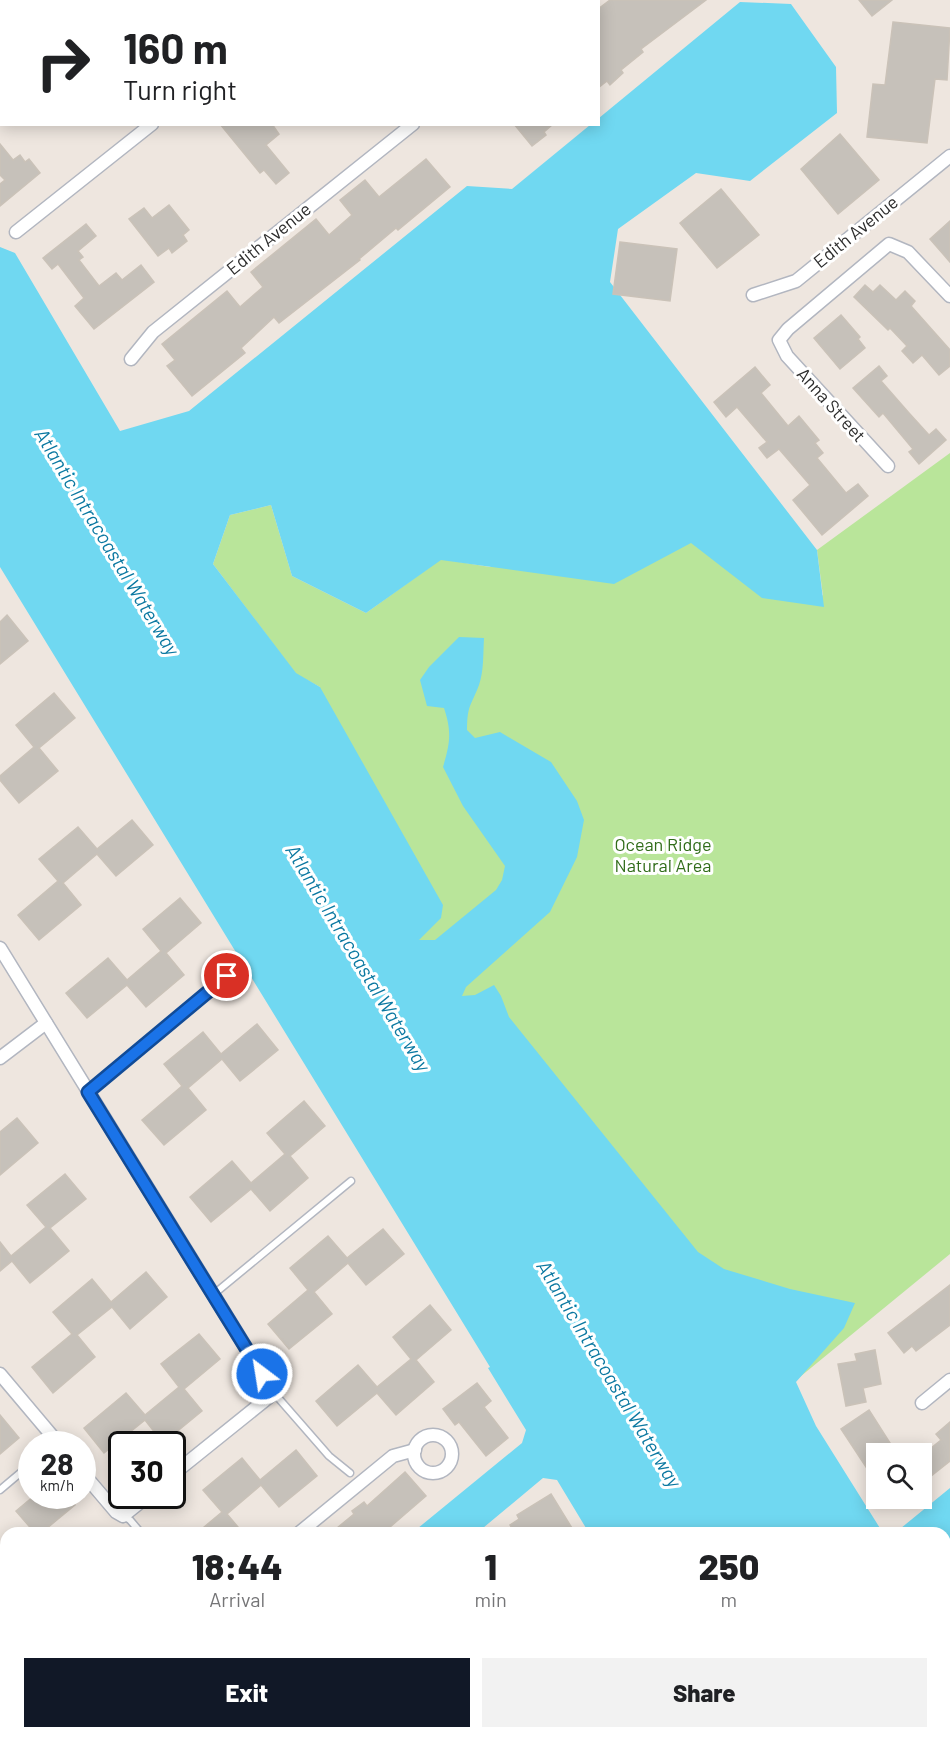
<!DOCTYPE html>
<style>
body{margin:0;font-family:Barlow,sans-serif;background:#f2f2f2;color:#202124;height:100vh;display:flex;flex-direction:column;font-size:22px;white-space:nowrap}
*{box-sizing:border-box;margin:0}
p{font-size:20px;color:#757577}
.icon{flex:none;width:33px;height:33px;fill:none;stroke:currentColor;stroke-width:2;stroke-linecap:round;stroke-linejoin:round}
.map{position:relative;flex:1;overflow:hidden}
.details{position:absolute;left:0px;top:1527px;width:951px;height:212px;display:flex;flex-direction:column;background:#fff;border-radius:18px 18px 0 0;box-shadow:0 3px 15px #0003}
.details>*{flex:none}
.top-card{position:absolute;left:0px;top:0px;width:600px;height:126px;box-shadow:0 3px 15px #0003;background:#fff;color:#202124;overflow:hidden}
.controls{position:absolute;left:866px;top:1443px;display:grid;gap:12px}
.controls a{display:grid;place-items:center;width:66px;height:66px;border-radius:0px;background:#fff;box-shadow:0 3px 15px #0003;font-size:30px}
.speed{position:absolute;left:18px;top:1431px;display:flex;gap:12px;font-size:30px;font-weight:700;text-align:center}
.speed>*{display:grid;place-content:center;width:78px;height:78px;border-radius:50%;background:#fff;box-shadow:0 3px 15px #0003;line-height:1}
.speed small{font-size:15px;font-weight:400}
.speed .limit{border:3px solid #111;border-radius:9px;background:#fff;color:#111}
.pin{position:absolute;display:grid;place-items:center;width:51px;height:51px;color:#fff;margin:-26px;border:3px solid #fff;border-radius:50%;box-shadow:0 2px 6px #0007}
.me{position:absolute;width:66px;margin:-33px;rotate:329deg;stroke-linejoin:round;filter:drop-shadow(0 0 4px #0008)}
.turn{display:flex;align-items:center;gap:21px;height:126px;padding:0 24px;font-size:27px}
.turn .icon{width:78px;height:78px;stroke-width:2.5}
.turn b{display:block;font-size:42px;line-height:51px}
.eta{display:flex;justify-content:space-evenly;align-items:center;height:102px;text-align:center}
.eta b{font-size:36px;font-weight:800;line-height:42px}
.primary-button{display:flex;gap:12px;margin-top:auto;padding:12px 24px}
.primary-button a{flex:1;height:69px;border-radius:0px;background:#111827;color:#fff;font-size:24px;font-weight:800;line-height:69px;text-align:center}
.primary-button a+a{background:#f2f2f2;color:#202124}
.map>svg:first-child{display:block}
.green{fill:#b9e59a}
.water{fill:#70d8f1}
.building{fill:#c6c1ba;stroke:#cac2b8;stroke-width:1.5}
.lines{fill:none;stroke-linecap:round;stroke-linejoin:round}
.service-casing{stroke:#b2b6c0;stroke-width:9}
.minor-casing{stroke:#b2b6c0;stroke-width:15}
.primary-casing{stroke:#c8c8c8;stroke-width:21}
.service{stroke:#fff;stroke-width:6}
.minor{stroke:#fff;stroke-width:12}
.primary{stroke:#f3c65e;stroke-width:18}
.route-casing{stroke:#114b97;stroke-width:15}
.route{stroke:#1a73e8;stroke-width:10}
.labels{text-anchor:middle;stroke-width:6;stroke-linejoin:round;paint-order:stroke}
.street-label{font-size:18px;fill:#2c2c2c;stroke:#fff}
.park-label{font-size:18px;fill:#306c19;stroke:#fff}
.water-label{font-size:20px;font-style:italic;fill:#0b78a1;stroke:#fff}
</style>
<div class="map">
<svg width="950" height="1738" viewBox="0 0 950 1738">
<rect width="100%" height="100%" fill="#eee6df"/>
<path class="green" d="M674,416L823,596L817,550L950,453V1254L713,1448L256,759L320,687L296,674L213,564L230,515L271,505L292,576L366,613L441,559L490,567Z"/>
<g class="water">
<path d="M740,2L791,4L836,67L837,113L750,181L696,173L618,229L610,282L817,550L824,607L762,598L691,543L614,584L441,560L366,613L292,576L271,505L230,515L213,564L296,673L320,687L443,905L441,918L419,940H435L496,890L502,880L505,866L463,806L443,767C450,743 452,732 444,708L427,706L420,680L429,667L459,637L484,638C483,654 484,670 479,685C471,706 467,705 467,730L475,738L500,732L551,762L577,801L584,820L577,857L550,912L466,987L462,996L475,995L494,985L501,996L509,1017L698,1252L724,1269L790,1289L855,1303L844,1328L796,1382L816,1426L883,1533H589L557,1480L543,1478L477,1533H412L522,1443L526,1430L488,1368L490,1367L0,567V247L15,253L120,431L189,411L467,186L512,189L590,125L598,124L599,118Z"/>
<path d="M950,1488V1564L945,1568V1533H895Z"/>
<path d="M945,1639L950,1646V1738H714L711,1733L945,1732Z"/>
</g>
<g class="building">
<path d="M610,0H706L641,49L643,52L621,70L623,73L610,85L607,81L598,88V9Z"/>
<path d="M859,0H892L872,16Z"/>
<path d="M893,22L950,28L947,80L935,79L927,143L867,137L873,84L885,85Z"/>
<path d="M220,124H272L279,134L266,145L289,173L276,184L264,170L260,173Z"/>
<path d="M514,124H553L544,132L546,135L532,146Z"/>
<path d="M840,134L879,180L838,214L801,169Z"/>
<path d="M0,144L13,160L20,155L25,162L29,159L40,173L0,206V184L5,180L0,175Z"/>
<path d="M426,159L450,187L398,230L396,228L359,259L360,260L279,323L274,317L241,348L245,353L192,396L167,366L175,360L162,344L227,291L240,307L263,287L251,272L316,219L329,235L352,215L340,200L365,180L379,197Z"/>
<path d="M721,189L759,235L717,268L680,223Z"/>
<path d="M169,205L189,230L183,235L187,241L172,253L169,248L158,256L129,219L144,208L152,218Z"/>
<path d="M950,221V262L930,239Z"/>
<path d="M86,224L96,236L78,251L83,257L79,260L99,286L116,273L122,280L141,265L154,282L94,329L75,306L84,298L58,264L52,269L43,258Z"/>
<path d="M620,242L677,249L670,301L613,294Z"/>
<path d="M865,285L873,292L880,285L896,300L905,291L915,301L911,306L950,350V366L939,375L922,355L913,363L902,351L907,346L890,328L888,330L854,297Z"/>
<path d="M841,315L860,337L858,339L865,348L840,369L814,338Z"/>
<path d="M879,366L887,376L881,381L909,413L929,435L936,429L946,440L919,464L909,452L913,449L883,413L879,417L853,388Z"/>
<path d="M755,367L770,385L761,393L788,426L799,416L819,440L815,443L823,453L817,458L846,493L858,484L868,496L822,535L793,500L810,485L779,449L767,458L759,448L767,442L737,407L726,417L714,402Z"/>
<path d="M7,615L28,641L0,664V622Z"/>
<path d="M54,693L75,718L39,748L58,771L19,803L0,780V776L34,747L16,725Z"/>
<path d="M132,820L153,845L116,876L97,854L63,883L81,905L39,940L18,915L58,881L39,859L78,827L97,849Z"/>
<path d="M180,898L201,923L166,953L184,975L146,1007L127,985L87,1018L66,993L108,958L127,980L161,951L143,929Z"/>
<path d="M257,1024L278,1050L240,1081L222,1059L188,1088L206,1110L164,1145L142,1120L182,1086L164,1064L203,1032L221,1054Z"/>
<path d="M304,1101L325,1126L290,1156L308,1178L270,1211L251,1189L211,1222L190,1197L232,1161L251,1183L285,1154L267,1133Z"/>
<path d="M17,1118L38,1143L0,1175V1132Z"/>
<path d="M65,1174L86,1199L50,1228L69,1251L30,1283L12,1261L0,1271V1242L11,1256L46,1227L27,1205Z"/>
<path d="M383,1229L404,1254L366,1285L348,1263L314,1292L332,1314L289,1349L268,1324L308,1290L290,1268L328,1236L347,1258Z"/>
<path d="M146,1272L167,1297L130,1329L112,1307L77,1335L95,1357L53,1393L32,1367L72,1334L53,1312L92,1279L111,1302Z"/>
<path d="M950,1285V1325L916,1351L912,1346L904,1353L888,1333Z"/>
<path d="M430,1305L451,1330L416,1360L434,1382L396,1415L377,1393L337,1426L316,1401L358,1365L377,1387L411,1359L393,1337Z"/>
<path d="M199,1334L220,1359L184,1389L202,1411L163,1443L145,1420L104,1453L84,1428L126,1393L145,1415L179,1387L161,1364Z"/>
<path d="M875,1350L881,1384L863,1388L866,1402L846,1406L838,1364L857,1361L855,1354Z"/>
<path d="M477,1383L491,1401L484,1407L508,1438L486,1456L459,1422L455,1425L443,1409Z"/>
<path d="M869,1410L897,1454H876V1465L868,1470L841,1429Z"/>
<path d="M0,1415L19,1438L0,1454Z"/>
<path d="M950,1422V1461L921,1484V1456L941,1440L936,1434Z"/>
<path d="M296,1450L317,1476L279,1507L261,1485L227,1514L243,1533H197L222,1512L203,1490L242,1458L260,1480Z"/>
<path d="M405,1472L426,1496L383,1533H331L354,1514L352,1511L364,1502L367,1506Z"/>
<path d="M551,1494L575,1533H515L510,1525L519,1519L517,1515Z"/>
<path d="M34,1496H67L75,1505L41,1533H35L16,1511Z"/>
</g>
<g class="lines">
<g class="service-casing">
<g id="service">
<path d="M88,1091L227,977"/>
<path d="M214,1294L351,1181"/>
<path d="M274,1393L329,1456L350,1473"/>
<path d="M0,1490L32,1463"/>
<path d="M123,1516L130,1520L141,1533"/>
</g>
</g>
<g class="minor-casing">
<g id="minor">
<path d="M307,2L309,0"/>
<path d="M583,2L585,0"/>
<path d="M16,232L152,124"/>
<path d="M753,295L796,281L950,156"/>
<path d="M131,359L153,332L413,124"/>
<path d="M888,466L787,356L779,340L788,329L889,244L908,252L950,296"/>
<path d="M0,948L274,1393L172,1475"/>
<path d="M0,1058L46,1023"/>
<path d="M0,1374L59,1444"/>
<path d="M922,1403L950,1380"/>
<circle cx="433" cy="1454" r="19"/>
<path d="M82,1472L116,1512L123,1516L148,1496"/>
<path d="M299,1533L393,1456L415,1450"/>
<path d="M161,1732L166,1738"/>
<path d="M354,1738L361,1732"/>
</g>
</g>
<g class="primary-casing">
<g id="primary">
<path d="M0,1708L6,1716"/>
<path d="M17,1732L21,1738"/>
</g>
</g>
<use href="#service" class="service"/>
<use href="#minor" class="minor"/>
<use href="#primary" class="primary"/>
</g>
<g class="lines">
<g class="route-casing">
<path id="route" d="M227,976L88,1092L262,1374"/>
</g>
<use href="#route" class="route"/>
</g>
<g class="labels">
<g class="street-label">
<text transform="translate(856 232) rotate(-39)" y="6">Edith Avenue</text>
<text transform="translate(269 239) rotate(-39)" y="6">Edith Avenue</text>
<text transform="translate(831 405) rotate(48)" y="6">Anna Street</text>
</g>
<g class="park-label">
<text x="663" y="851">Ocean Ridge<tspan x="663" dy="21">Natural Area</tspan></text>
</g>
<g class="water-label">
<text transform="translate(107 542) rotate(59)" y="7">Atlantic Intracoastal Waterway</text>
<text transform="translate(358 958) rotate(59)" y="7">Atlantic Intracoastal Waterway</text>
<text transform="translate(609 1374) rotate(59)" y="7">Atlantic Intracoastal Waterway</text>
</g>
</g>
</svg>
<div class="controls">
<a><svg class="icon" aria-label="search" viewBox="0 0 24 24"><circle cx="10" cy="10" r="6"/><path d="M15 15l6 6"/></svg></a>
</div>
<div class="speed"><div>28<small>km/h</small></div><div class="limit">30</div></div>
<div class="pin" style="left:227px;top:976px;background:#d93025"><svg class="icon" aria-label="arrive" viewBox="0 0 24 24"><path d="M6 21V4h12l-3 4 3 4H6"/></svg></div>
<svg class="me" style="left:262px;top:1374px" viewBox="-20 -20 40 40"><circle r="17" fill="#1a73e8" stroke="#fff" stroke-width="3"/><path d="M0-11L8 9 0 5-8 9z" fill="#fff"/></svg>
<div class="top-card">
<div class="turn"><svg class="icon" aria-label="right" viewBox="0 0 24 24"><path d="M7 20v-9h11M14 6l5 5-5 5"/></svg><div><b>160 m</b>Turn right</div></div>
</div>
<section class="details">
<div class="eta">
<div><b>18:44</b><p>Arrival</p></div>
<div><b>1</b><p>min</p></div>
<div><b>250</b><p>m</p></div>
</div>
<div class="primary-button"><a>Exit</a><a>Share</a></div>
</section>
</div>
